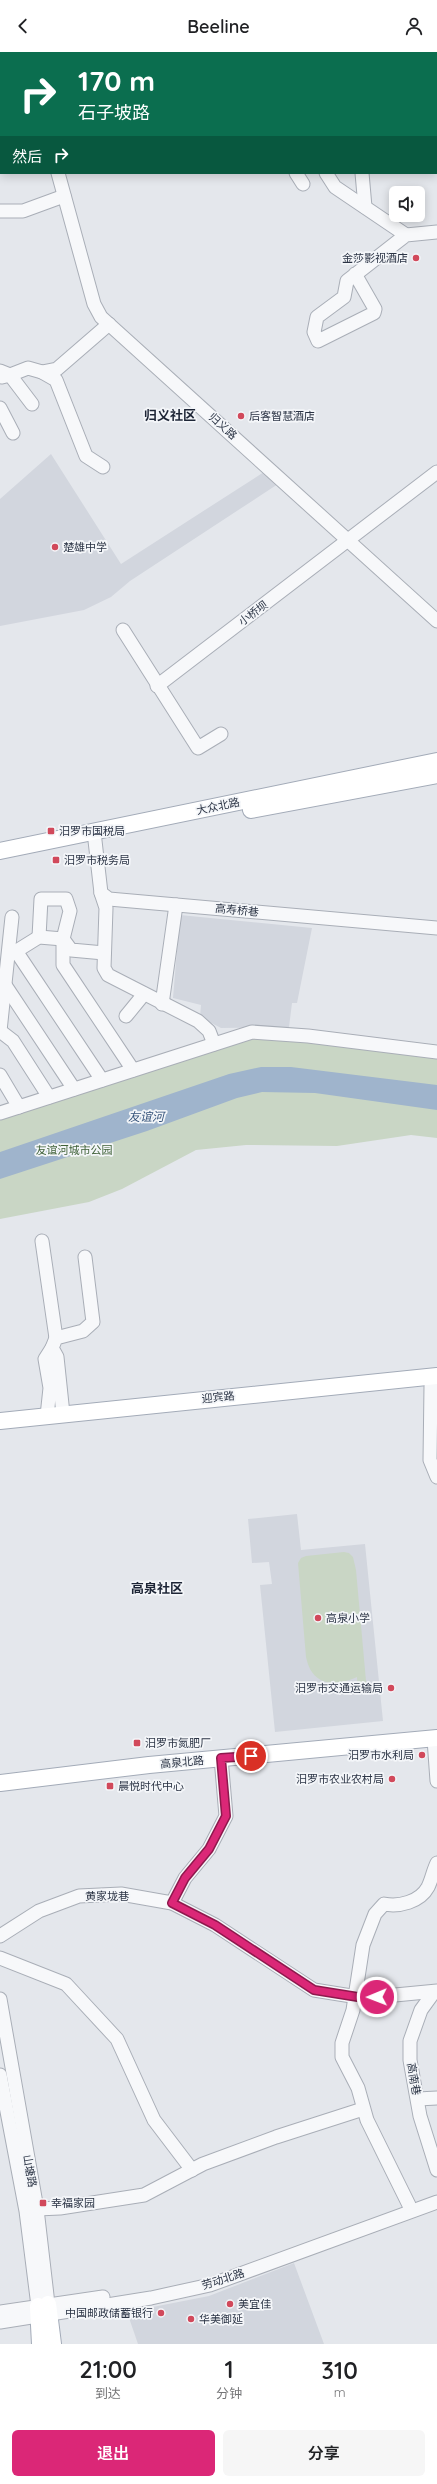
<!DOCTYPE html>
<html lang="zh">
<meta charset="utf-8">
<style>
body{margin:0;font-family:Quicksand,"Noto Sans SC",sans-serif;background:#f6f6f6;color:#202124;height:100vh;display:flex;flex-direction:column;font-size:15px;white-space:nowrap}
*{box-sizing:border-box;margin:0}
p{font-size:13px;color:#757577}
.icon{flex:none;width:22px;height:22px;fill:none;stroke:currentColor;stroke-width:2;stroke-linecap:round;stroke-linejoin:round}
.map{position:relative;height:2292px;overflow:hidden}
.side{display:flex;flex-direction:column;background:#fff;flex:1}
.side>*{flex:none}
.top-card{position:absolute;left:0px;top:0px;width:437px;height:122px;box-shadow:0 2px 10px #0003;background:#0b6e4f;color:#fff;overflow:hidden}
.controls{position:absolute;left:389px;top:134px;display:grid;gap:8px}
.controls a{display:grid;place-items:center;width:36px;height:36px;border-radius:6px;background:#fff;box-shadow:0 2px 10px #0003;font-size:20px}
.pin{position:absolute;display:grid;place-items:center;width:34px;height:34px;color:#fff;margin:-17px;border:2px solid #fff;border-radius:50%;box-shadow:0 1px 4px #0007}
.me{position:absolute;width:44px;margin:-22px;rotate:269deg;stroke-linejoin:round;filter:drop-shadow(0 0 3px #0008)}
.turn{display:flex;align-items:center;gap:14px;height:84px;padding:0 12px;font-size:18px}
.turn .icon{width:52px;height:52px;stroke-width:2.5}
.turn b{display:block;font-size:28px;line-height:34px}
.then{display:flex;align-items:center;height:38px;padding:0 12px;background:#0003;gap:8px;font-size:15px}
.eta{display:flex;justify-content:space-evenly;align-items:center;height:68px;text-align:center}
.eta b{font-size:24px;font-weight:600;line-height:28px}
.cta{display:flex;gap:8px;margin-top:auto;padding:8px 12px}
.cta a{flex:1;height:46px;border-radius:6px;background:#db2777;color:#fff;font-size:16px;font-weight:600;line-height:46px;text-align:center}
.cta a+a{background:#f6f6f6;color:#202124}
header{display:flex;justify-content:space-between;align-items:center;height:52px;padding:0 12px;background:#fff;font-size:18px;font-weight:600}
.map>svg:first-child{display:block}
.built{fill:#d2d6de}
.green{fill:#c9d6c5}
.water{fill:#9fb4cc}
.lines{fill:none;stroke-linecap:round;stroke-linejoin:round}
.minor-casing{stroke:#a9aeb7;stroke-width:15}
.major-casing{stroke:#a3abb8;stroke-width:18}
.minor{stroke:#f7f8fa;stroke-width:13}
.major{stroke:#fff;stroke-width:16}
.route-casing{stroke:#8e194d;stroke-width:10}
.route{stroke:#db2777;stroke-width:7}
.poi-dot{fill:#d1495b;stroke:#f4f6f9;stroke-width:1.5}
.labels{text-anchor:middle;stroke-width:3.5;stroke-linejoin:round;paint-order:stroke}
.poi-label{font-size:11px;fill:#2b3445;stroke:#f4f6f9;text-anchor:start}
.street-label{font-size:11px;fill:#2b3445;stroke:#f4f6f9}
.park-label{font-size:11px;fill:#3f6138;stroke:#f4f6f9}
.water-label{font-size:12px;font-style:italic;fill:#34527a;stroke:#f4f6f9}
.quarter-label{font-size:13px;font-weight:bold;fill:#1d2536;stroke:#f4f6f9}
</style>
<header><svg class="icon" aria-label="back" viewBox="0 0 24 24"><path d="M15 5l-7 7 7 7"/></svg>Beeline<svg class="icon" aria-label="person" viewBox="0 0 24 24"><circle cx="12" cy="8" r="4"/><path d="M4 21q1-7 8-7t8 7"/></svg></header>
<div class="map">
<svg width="437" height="2292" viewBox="0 0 437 2292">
<rect width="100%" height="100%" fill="#e4e7ec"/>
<g class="built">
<path d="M51,402L121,512L264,420L278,432L130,529L111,545L84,558L0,574V447Z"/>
<path d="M180,863L312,876L297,951H292L289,975L221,976L200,965L201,953L173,946Z"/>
<path d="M297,1462L301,1498L365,1492L383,1669L275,1680L260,1533L272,1532L269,1510L252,1511L248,1467Z"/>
<path d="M294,2211L324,2292H138L127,2260L209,2244Z"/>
</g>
<g class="green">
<path d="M290,986L437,1004V1086L411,1083L337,1094L246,1093L196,1098L122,1137L89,1150L0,1167V1065L243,987Z"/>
<path d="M344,1500L349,1501L353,1505L356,1518L367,1640L358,1641L357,1625C334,1635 312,1634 306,1605L298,1511L301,1506L306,1504Z"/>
</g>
<path class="water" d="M261,1015H291L437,1033V1058L315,1041L262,1040L237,1046L147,1079L0,1127V1100L229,1022Z"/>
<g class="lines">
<g class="minor-casing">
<g id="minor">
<path d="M45,0V1"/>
<path d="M135,0L137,1"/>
<path d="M194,0L195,1"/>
<path d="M409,0V1"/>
<path d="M339,1L352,0"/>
<path d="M0,64L1,66"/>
<path d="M436,69L437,68"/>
<path d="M58,121L94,252L101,265L437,569"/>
<path d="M296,121L303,132"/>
<path d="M326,121L335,135L406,183"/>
<path d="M362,121L365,155"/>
<path d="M0,159H23L64,144"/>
<path d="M355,222L375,257L374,261L318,289L314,280L317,265L344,245L347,229L406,183L437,180"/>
<path d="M0,319L10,323L28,316L42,320L57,317L109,272"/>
<path d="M42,320L56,328L86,404L103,415"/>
<path d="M2,325L10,323L32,352"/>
<path d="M0,356L13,381"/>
<path d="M123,578L198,696L221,682"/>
<path d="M157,634L437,420"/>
<path d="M94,780L101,841L109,847L437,876"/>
<path d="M101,841L106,856L104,916L108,923L198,969L209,979L214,992"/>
<path d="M39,885L41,847H66L70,859L63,887V913L133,1018"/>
<path d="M16,899L102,1028"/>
<path d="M10,903L39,885L63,887L71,898L104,901"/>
<path d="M5,933L74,1037"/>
<path d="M162,952L176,853"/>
<path d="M126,964L144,942"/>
<path d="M0,979L12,865"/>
<path d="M0,979L13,989L49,1045"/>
<path d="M0,1023L19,1055"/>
<path d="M0,1061L252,980L308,984L437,1000"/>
<path d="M42,1189L56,1286"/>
<path d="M431,1334L430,1408L437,1425"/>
<path d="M63,1362L57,1305L52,1296L56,1286L83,1279L93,1270L85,1205"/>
<path d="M47,1364L50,1336L45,1307L52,1296"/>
<path d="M434,1687L437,1729"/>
<path d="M172,1851L185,1826L209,1797L226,1764L221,1706"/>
<path d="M0,1884L39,1859L79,1844L121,1842L172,1851L215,1873L314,1938L364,1946L437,1939"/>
<path d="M0,1906L66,1932L117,1987L154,2068L192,2118"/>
<path d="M434,1940L421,1958L410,1989V2008L420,2064L437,2118"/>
<path d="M0,1947L37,2157L48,2252"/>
<path d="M0,2023L26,2159L38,2254"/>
<path d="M418,2047L437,2046"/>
<path d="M409,2153L367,2068L358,2036L342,2005V1991L353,1958L363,1893L375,1862L384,1852C399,1855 420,1850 428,1835C432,1827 433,1819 437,1811"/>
<path d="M37,2157L60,2156L144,2143L203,2112L276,2085L363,2057"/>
<path d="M0,2260L103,2245"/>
<path d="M0,2270L151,2246L210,2233L437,2150"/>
</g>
</g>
<g class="major-casing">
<g id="major">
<path d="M251,758L437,723"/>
<path d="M0,799L437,709"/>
<path d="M0,1369L437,1324"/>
<path d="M0,1731L149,1713L437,1686"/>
<path d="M48,2252L53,2292"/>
<path d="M38,2254L40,2292"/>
</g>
</g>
<use href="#minor" class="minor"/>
<use href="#major" class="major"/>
</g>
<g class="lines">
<g class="route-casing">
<path id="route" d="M251,1704L221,1706L226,1764L209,1797L185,1826L172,1851L215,1873L314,1938L364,1946L377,1945"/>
</g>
<use href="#route" class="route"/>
</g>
<g class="poi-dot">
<circle cx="416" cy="206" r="4"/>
<circle cx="241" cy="364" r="4"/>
<circle cx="55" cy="495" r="4"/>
<rect x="47" y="775" width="8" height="8" rx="2"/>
<rect x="52" y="804" width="8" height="8" rx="2"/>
<circle cx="318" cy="1566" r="4"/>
<circle cx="391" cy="1636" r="4"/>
<rect x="133" y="1687" width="8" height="8" rx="2"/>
<circle cx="422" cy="1703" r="4"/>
<circle cx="392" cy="1727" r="4"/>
<rect x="106" y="1730" width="8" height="8" rx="2"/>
<rect x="39" y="2147" width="8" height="8" rx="2"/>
<circle cx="230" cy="2252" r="4"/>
<circle cx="161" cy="2261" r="4"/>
<circle cx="191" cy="2267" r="4"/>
</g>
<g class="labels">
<g class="poi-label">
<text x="408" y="210" text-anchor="end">金莎影视酒店</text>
<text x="249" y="368">后客智慧酒店</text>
<text x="63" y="499">楚雄中学</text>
<text x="59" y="783">汨罗市国税局</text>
<text x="64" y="812">汨罗市税务局</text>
<text x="326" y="1570">高泉小学</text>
<text x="383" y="1640" text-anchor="end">汨罗市交通运输局</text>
<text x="145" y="1695">汨罗市氮肥厂</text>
<text x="414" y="1707" text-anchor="end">汨罗市水利局</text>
<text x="384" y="1731" text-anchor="end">汨罗市农业农村局</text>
<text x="118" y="1738">晨悦时代中心</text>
<text x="51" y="2155">幸福家园</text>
<text x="238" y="2256">美宜佳</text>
<text x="153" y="2265" text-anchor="end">中国邮政储蓄银行</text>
<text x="199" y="2271">华美御延</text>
</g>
<g class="street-label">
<text transform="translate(223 374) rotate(42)" y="4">归义路</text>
<text transform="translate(253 561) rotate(-37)" y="4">小桥坝</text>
<text transform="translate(218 754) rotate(-12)" y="4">大众北路</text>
<text transform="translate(237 858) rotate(5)" y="4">高寿桥巷</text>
<text transform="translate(218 1345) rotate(-6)" y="4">迎宾路</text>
<text transform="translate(182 1710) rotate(-5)" y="4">高泉北路</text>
<text x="107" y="1848">黄家垅巷</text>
<text transform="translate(414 2027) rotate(80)" y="4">高南巷</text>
<text transform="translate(30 2119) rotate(80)" y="4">山塘路</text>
<text transform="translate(223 2227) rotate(-18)" y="4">劳动北路</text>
</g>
<g class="park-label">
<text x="74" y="1102">友谊河城市公园</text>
</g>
<g class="water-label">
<text x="146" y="1069">友谊河</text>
</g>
<g class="quarter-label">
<text x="170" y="368">归义社区</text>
<text x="157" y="1541">高泉社区</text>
</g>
</g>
</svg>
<div class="controls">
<a><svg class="icon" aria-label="sound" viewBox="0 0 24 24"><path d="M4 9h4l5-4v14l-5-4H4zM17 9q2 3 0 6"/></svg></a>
</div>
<div class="pin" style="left:251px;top:1704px;background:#d93025"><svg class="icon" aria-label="arrive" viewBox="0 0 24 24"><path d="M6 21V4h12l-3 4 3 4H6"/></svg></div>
<svg class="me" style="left:377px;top:1945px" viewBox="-20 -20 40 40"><circle r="17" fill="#db2777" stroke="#fff" stroke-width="3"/><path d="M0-11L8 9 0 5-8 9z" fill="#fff"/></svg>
<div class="top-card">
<div class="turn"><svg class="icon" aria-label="right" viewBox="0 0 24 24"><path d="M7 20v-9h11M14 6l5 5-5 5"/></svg><div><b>170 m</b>石子坡路</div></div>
<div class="then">然后<svg class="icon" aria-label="right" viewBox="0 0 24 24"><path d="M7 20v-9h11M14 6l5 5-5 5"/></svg></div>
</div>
</div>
<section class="side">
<div class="eta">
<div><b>21:00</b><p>到达</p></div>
<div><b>1</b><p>分钟</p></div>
<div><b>310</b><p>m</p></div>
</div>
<div class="cta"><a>退出</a><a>分享</a></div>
</section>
